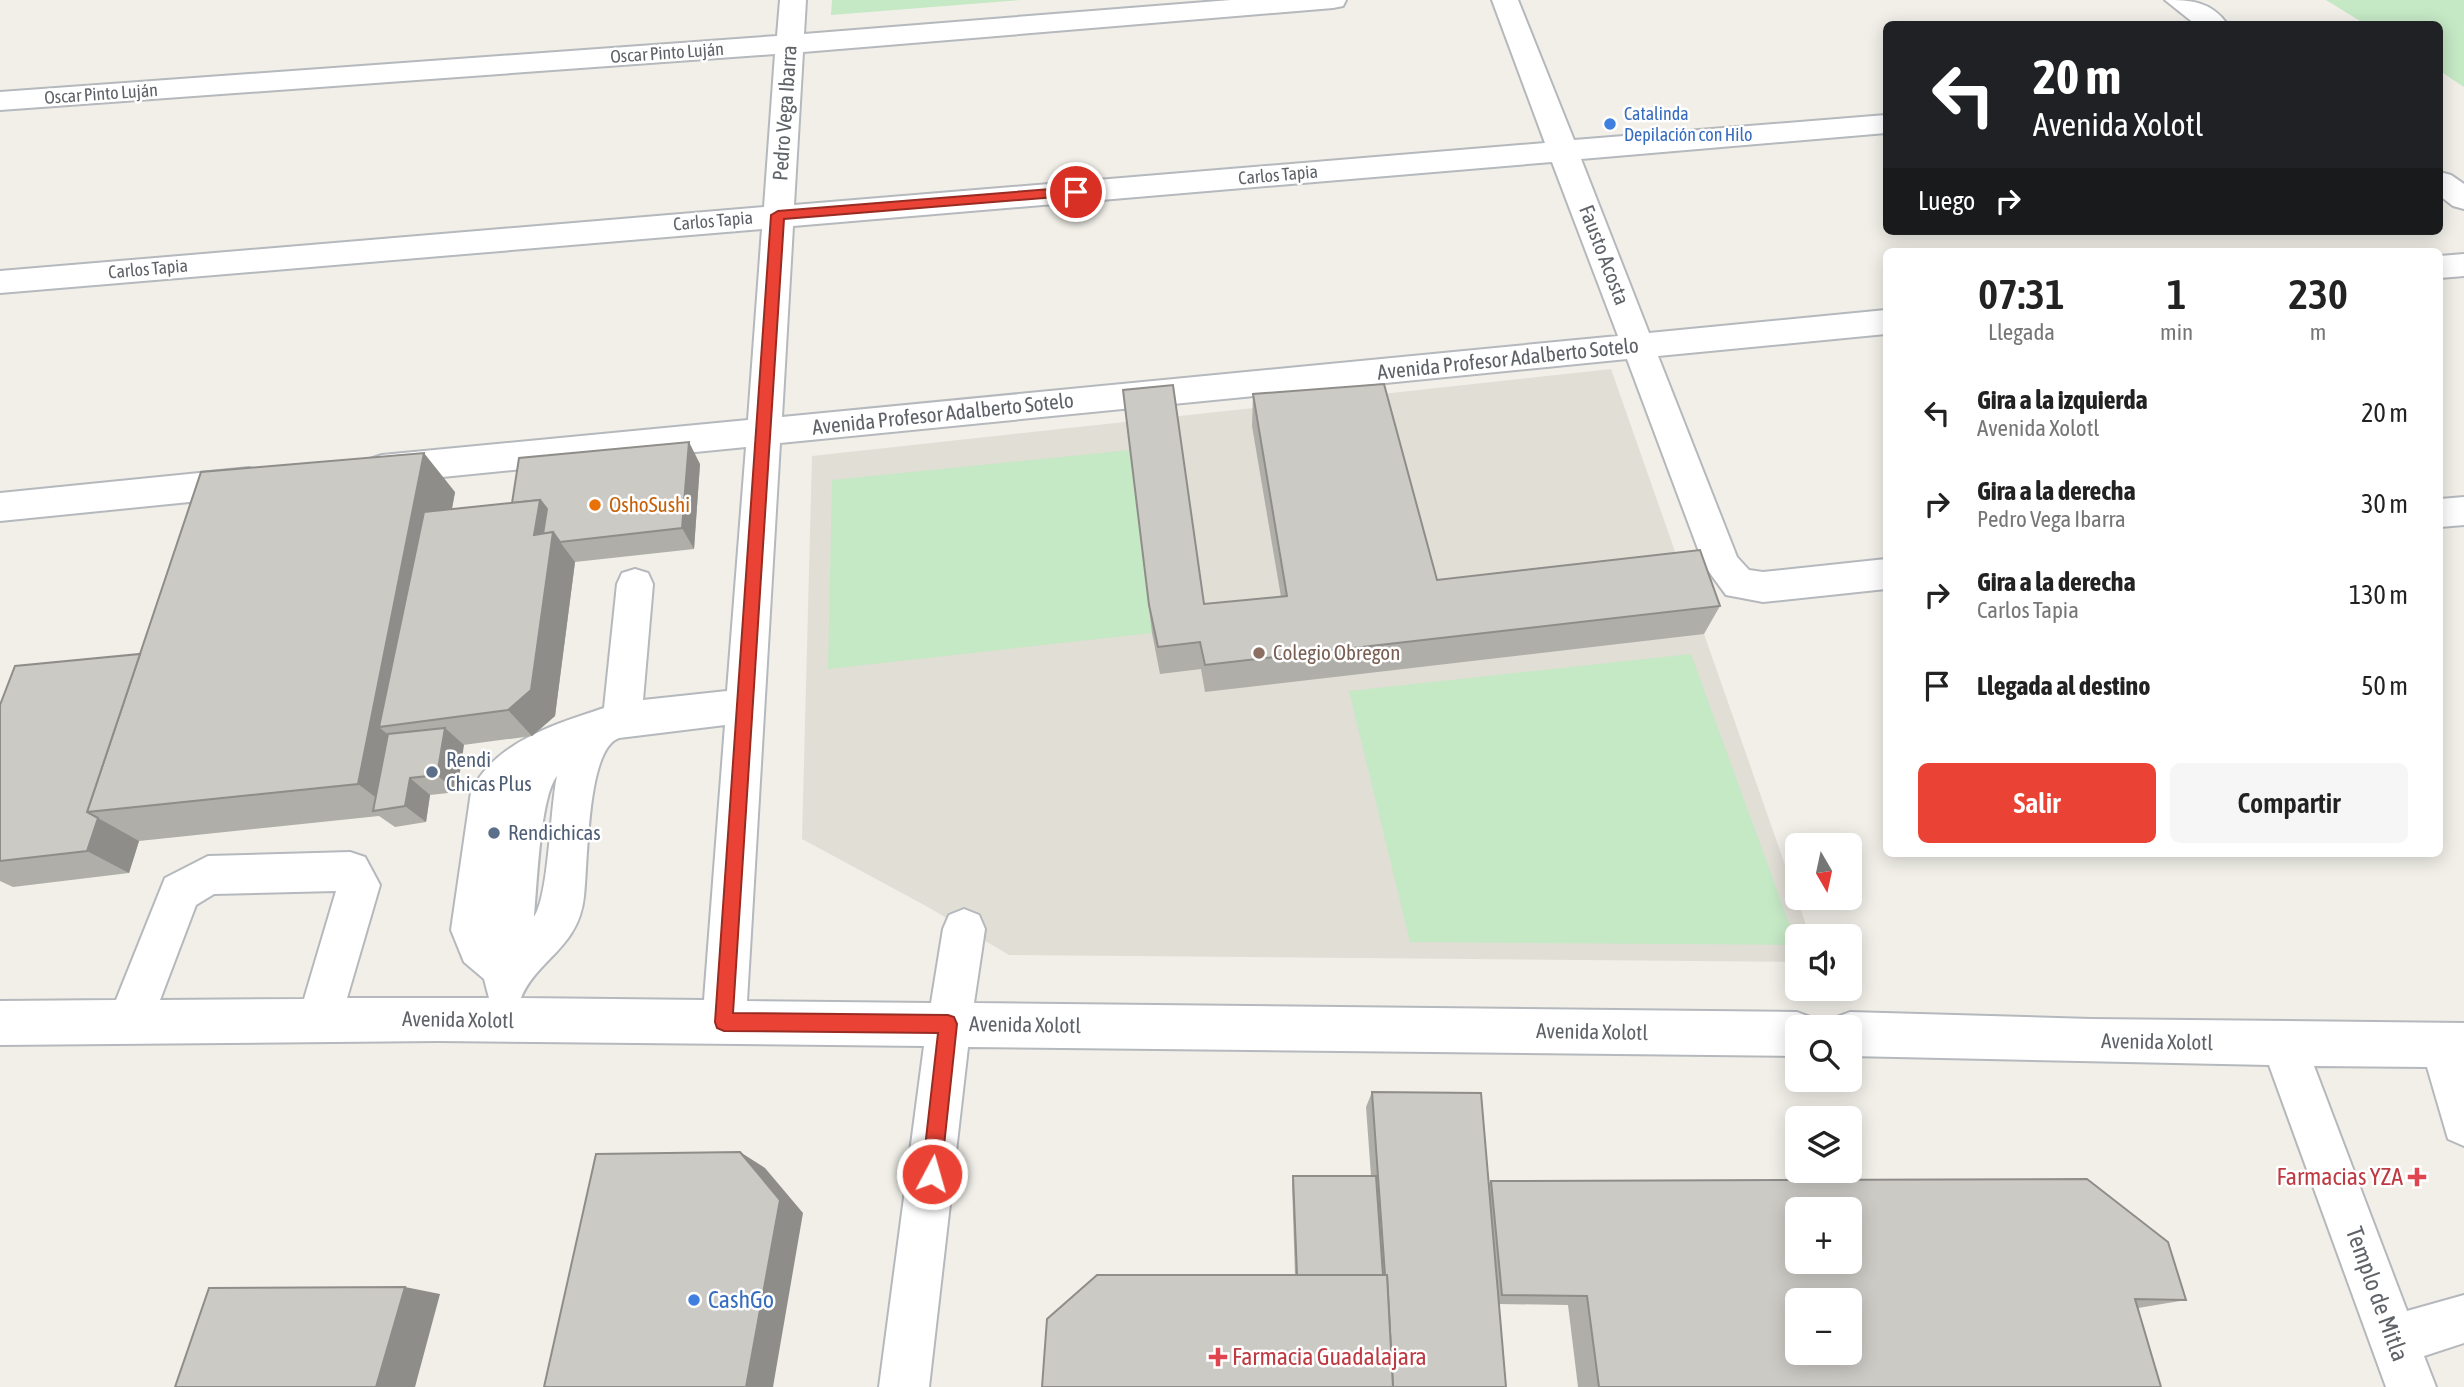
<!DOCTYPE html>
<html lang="es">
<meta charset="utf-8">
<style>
body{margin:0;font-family:"Asap Condensed",sans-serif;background:#f6f6f6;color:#222;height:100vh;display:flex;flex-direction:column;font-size:26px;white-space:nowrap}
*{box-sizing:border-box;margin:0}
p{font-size:23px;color:#767676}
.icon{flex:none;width:38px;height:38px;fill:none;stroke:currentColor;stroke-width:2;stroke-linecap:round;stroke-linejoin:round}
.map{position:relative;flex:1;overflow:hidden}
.details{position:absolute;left:1883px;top:248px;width:560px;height:609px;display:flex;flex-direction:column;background:#fff;border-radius:10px;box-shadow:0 4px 18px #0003}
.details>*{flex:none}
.top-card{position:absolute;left:1883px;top:21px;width:560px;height:214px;border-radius:10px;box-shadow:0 4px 18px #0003;background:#202124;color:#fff;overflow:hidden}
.needle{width:46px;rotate:171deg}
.tools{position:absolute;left:1785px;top:833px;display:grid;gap:14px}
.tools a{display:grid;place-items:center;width:77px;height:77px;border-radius:10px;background:#fff;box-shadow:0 4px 18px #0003;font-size:35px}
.pin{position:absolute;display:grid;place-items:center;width:60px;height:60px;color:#fff;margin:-30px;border:4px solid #fff;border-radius:50%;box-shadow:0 2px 7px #0007}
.me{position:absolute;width:77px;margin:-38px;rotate:6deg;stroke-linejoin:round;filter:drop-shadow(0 0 5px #0008)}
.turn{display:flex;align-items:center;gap:24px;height:147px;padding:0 35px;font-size:32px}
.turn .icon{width:91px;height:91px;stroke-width:2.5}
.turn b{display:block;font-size:49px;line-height:60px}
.then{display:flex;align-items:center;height:66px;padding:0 35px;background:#0003;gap:14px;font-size:26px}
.eta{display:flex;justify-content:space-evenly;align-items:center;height:119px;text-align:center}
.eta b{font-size:42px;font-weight:600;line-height:49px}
.action{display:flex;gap:14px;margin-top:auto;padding:14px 35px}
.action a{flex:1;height:80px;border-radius:10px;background:#ea4335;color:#fff;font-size:28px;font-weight:600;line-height:80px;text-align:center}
.action a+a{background:#f6f6f6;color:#222}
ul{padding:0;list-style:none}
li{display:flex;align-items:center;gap:21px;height:91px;padding:0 35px}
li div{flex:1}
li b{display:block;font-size:26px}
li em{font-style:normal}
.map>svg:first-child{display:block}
.education{fill:#e1ded6}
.green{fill:#c5e8c5}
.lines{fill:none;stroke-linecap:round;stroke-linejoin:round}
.minor-casing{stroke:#b5b8bc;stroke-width:4}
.minor{fill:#fff;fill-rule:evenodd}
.wall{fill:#afaea9}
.shaded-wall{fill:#8f8d8a}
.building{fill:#cccac5;stroke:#8f8d8a;stroke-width:2;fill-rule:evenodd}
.route{fill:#ea4335;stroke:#982c22;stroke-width:2}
.shop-dot{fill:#3f7fe0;stroke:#fff;stroke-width:2.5}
.food-dot{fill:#e8710a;stroke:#fff;stroke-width:2.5}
.education-dot{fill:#8d6e63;stroke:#fff;stroke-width:2.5}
.service-dot{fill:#5c6f8a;stroke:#fff;stroke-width:2.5}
.health-dot{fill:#e0444e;stroke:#fff;stroke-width:2.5}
.labels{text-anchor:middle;stroke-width:5;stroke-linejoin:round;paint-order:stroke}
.far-street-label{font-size:18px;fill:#5f6368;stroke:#fff}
.far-shop-label{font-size:18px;fill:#366cbe;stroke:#fff;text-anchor:start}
.street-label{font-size:21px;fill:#5f6368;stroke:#fff}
.food-label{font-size:21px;fill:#c56008;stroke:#fff;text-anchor:start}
.education-label{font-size:21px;fill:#785e54;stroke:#fff;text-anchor:start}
.service-label{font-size:21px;fill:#4e5e75;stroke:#fff;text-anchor:start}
.near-health-label{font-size:24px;fill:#be3a42;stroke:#fff;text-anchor:end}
.near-street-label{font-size:24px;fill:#5f6368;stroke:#fff}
.near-shop-label{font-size:24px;fill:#366cbe;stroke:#fff;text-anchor:start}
</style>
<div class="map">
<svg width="2464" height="1387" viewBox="0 0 2464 1387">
<rect width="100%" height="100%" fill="#f1efe8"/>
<path class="education" d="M1611,369L1810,936H1797V962L1009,955L926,906L802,839L812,456Z"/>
<g class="green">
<path d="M832,0H1020L831,15Z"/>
<path d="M2326,0H2464V87L2440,71V24H2365Z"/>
<path d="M1130,450L1152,633L828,669L832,480Z"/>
<path d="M1691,654L1797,945L1410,942L1349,691Z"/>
</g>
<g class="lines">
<g class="minor-casing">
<g id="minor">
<path d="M780,0H806L804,34L1231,0H1346L1343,6L1333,8L803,52L794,205L1545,143L1492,0H1518L1574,140L1886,115V133L1581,159L1649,333L1886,310V334L1658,356L1737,557L1749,570L1763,572L1886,559V589L1763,602L1726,595L1704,565L1627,359L780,443L747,1001L931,1003L943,929L949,915L964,909L979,915L985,929L974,1003L1797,1012L1813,1018L1816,1027H1797V1056L968,1047L929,1387H879L924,1046L438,1041L0,1045V1001L116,1000L165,878L208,856L350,852L365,857L380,885L347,998H489L484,979L464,962L451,930L471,792C494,742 556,724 604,708L617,584L622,573L635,569L648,573L653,584L643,700L727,691L746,447L382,483L370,479L365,469L370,459L382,455L748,420L762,229L0,293V271L764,207L775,54L0,110V92L777,36ZM1552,162L1618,336L782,417L793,226ZM725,725L704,1000L521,998C537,959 579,948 584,896C588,865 586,749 619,738ZM557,776C550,809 549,895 534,917C537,887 540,796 557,776ZM336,891L304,999L160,1000L196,905L214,894Z"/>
<path d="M2165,0C2190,0 2211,1 2227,24H2195Z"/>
<path d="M2440,172L2451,175L2464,184V209L2453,206L2440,196Z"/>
<path d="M2464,254V276L2440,278V256Z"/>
<path d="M249,468L261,472L266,482L261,492L249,496L0,521V493Z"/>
<path d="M2464,497V525L2440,527V499Z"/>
<path d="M1850,1012L2091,1019L2464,1023V1146L2448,1139L2427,1067L2314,1066L2407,1311L2464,1295V1343L2424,1356L2436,1387H2386L2269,1065L1850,1056V1027H1831L1834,1018Z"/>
</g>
</g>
<use href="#minor" class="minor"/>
</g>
<g class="wall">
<path d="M1123,390L1204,604L1281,597L1252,426L1253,394L1437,580L1720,606L1704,634L1205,692L1201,669L1160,674L1152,633Z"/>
<path d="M700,464L694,549L575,562L555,716L532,736L463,745L457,792L430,795L426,822L395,827L379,816L139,841L129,873L13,887L0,881V705L140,654L455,492L452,509L512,503Z"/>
<path d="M1372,1092L1489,1183L1491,1181L2186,1300L2138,1308L2161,1387H1578L1568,1305L1499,1304L1295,1275L1292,1184L1293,1176H1371L1366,1107Z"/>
</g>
<g class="shaded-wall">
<path d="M689,442L700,464L694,549L682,528Z"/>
<path d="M424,453L455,492L413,722L379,727L408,752L390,808L358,784Z"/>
<path d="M540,500L562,530L560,542L575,562L555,716L532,736L508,710Z"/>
<path d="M445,728L464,745L457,792L437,775Z"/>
<path d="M410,778L430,795L426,822L405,806Z"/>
<path d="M98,818L139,841L129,873L87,851Z"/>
<path d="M740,1152L765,1168L803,1213L773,1387H746Z"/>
<path d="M405,1287L440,1294L415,1387H376Z"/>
</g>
<g class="building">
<path d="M1384,384L1437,580L1700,550L1720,606L1205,665L1200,642L1158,647L1149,605L1123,390L1173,385L1204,604L1287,596L1253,394Z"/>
<path d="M689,442L682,528L560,542L553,532L543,534L547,509L540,500L512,503L519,458Z"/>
<path d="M424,453L358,784L87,812L201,472Z"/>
<path d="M540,500L534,535L553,532L531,690L508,710L379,727L424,512Z"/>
<path d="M140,654L87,812L98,818L87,851L0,861V705L15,666Z"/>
<path d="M445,728L437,775L410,778L405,806L373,811L388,734Z"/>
<path d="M1372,1092L1481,1093L1506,1387H1393L1387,1275H1385Z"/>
<path d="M740,1152L780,1200L746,1387H544L596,1154Z"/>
<path d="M1293,1176H1376L1383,1275H1297Z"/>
<path d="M2087,1179L2168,1242L2186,1300L2135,1299L2161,1387H1599L1587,1296L1502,1295L1491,1181ZM1797,1209H1850V1262H1797ZM1797,1300H1850V1353H1797Z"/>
<path d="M1097,1275H1387L1393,1387H1042L1047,1319Z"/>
<path d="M405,1287L376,1387H175L209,1288Z"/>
</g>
<path class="route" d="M1076,187L1082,192L1081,195L784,219L733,1013L948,1015L954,1017L957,1024L941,1174L939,1181L932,1183L925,1181L922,1174L938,1033L724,1031L717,1028L715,1022L771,215L778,211Z"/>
<g class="shop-dot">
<circle cx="1610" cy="124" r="7"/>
<circle cx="694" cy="1300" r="7"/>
</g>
<circle class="food-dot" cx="595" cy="505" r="7"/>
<circle class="education-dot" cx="1259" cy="653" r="7"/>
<g class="service-dot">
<circle cx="432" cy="772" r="7"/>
<circle cx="494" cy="833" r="7"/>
</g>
<g class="health-dot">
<path d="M2413.5 1166.5h7v7h7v7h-7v7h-7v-7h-7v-7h7z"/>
<path d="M1214.5 1346.5h7v7h7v7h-7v7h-7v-7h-7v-7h7z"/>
</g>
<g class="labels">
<g class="far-street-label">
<text transform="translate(667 53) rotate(-4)" y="6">Oscar Pinto Luján</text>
<text transform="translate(101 94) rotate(-4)" y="6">Oscar Pinto Luján</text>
<text transform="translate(1278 175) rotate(-5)" y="6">Carlos Tapia</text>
<text transform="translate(713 221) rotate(-5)" y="6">Carlos Tapia</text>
<text transform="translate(148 269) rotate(-5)" y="6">Carlos Tapia</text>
</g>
<g class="far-shop-label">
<text x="1624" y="120">Catalinda<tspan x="1624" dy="21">Depilación con Hilo</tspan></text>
</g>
<g class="street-label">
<text transform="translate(785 113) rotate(-86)" y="7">Pedro Vega Ibarra</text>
<text transform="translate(1604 255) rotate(69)" y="7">Fausto Acosta</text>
<text transform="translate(1508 359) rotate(-6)" y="7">Avenida Profesor Adalberto Sotelo</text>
<text transform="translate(943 414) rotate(-6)" y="7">Avenida Profesor Adalberto Sotelo</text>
<text transform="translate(458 1020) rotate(1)" y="7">Avenida Xolotl</text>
<text transform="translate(1025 1025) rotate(1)" y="7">Avenida Xolotl</text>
<text transform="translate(1592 1032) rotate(1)" y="7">Avenida Xolotl</text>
<text transform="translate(2157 1042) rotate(1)" y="7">Avenida Xolotl</text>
</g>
<g class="food-label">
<text x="609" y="512">OshoSushi</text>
</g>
<g class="education-label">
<text x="1273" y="660">Colegio Obregon</text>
</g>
<g class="service-label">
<text x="446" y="767">Rendi<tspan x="446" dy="24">Chicas Plus</tspan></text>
<text x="508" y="840">Rendichicas</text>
</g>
<g class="near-health-label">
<text x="2403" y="1185">Farmacias YZA</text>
<text x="1232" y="1365" text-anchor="start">Farmacia Guadalajara</text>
</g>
<g class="near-street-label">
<text transform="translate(2377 1294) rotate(70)" y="8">Templo de Mitla</text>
</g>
<g class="near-shop-label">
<text x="708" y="1308">CashGo</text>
</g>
</g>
</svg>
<div class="tools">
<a><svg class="needle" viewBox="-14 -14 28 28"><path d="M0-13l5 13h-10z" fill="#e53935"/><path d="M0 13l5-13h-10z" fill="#767676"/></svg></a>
<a><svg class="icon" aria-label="sound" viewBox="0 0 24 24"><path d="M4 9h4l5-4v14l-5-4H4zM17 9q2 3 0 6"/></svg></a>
<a><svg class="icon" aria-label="search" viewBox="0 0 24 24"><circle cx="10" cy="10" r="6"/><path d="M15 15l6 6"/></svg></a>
<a><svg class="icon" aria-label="layers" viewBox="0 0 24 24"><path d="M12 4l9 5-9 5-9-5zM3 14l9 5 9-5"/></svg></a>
<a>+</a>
<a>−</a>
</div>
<div class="pin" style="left:1076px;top:192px;background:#d93025"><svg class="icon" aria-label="arrive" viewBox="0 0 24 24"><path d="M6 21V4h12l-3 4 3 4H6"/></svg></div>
<svg class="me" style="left:932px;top:1174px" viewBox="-20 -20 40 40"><circle r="17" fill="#ea4335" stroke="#fff" stroke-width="3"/><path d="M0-11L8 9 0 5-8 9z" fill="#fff"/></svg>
<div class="top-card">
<div class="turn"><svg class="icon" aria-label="left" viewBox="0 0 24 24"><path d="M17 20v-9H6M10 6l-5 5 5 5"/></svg><div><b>20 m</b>Avenida Xolotl</div></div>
<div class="then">Luego<svg class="icon" aria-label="right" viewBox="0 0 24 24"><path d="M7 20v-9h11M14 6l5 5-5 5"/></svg></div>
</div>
<section class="details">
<div class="eta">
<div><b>07:31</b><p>Llegada</p></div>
<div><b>1</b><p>min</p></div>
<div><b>230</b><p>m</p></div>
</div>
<ul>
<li><svg class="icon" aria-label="left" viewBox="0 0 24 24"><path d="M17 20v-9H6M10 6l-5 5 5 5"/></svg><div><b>Gira a la izquierda</b><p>Avenida Xolotl</p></div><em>20 m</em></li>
<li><svg class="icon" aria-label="right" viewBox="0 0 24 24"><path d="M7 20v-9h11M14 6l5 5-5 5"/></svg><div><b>Gira a la derecha</b><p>Pedro Vega Ibarra</p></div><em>30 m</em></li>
<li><svg class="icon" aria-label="right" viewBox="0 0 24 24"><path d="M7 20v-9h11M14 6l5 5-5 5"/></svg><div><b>Gira a la derecha</b><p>Carlos Tapia</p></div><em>130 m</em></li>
<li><svg class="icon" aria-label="arrive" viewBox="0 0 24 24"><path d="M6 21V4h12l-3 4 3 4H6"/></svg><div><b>Llegada al destino</b></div><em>50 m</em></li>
</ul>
<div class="action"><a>Salir</a><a>Compartir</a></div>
</section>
</div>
